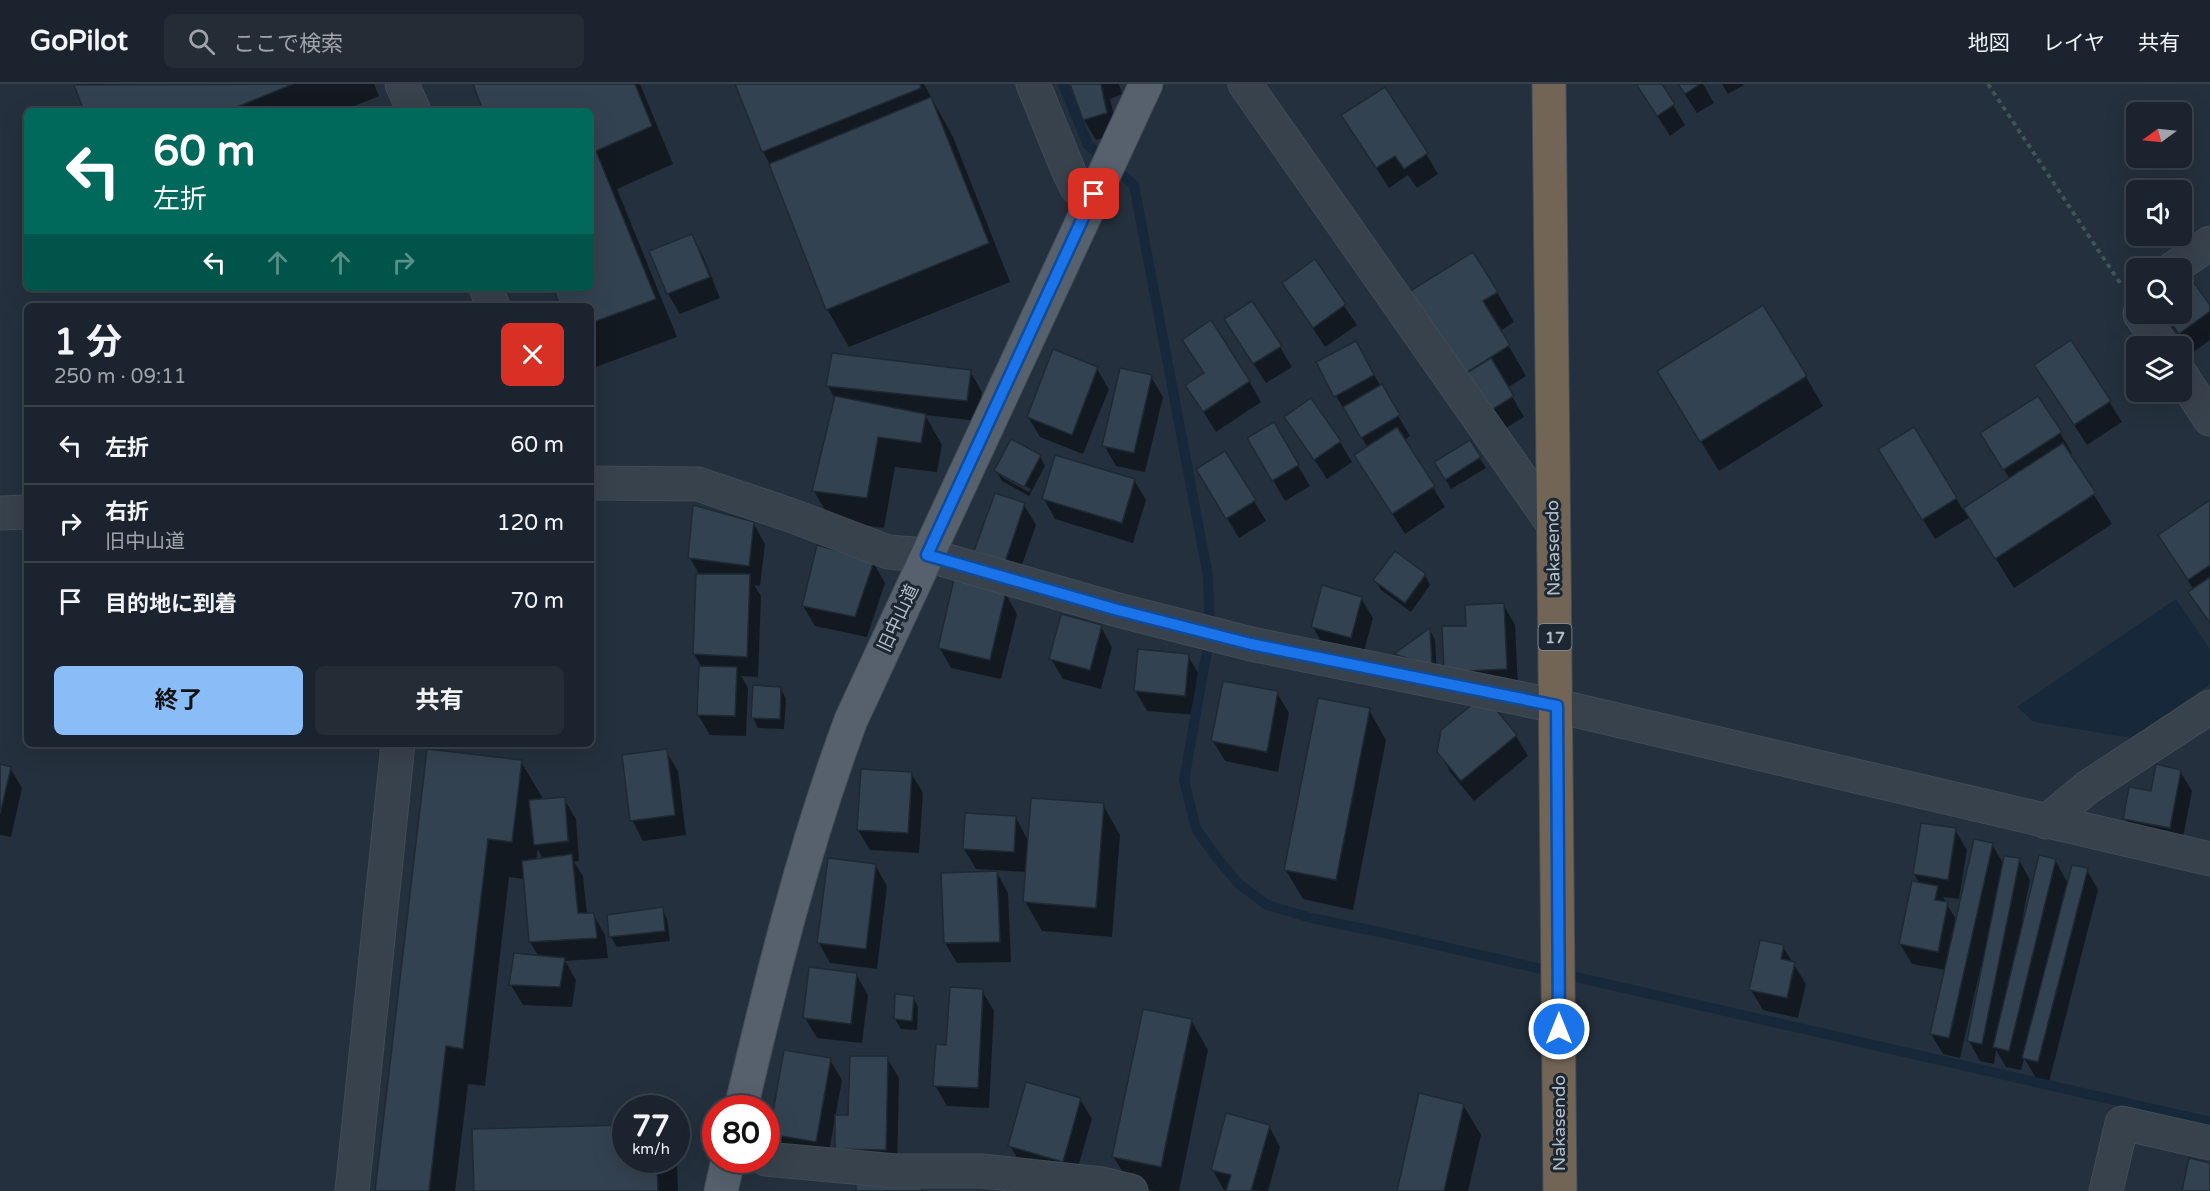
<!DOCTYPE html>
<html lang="ja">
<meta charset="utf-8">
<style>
body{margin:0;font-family:"Varela Round","Noto Sans JP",sans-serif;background:#242c36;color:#f1f3f6;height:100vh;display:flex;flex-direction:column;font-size:22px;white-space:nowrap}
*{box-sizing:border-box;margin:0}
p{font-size:20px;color:#a0a4aa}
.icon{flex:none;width:33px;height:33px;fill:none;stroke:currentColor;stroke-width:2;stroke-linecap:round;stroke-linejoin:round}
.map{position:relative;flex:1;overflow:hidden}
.side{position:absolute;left:24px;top:219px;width:570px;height:444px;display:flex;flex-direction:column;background:#1b242e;border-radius:9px;box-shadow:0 6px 24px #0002,0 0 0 2px #39414a}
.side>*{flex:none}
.banner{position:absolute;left:24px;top:24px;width:570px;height:183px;border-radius:9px;box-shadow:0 6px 24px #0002,0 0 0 2px #39414a;background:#00695c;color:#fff;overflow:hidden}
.needle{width:39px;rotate:255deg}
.controls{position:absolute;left:2126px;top:18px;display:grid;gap:12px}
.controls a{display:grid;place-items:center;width:66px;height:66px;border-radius:9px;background:#1b242e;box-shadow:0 6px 24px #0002,0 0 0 2px #39414a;font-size:30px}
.speed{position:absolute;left:612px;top:1011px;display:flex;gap:12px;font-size:30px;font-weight:700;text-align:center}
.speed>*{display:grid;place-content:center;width:78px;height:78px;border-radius:50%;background:#1b242e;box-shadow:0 6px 24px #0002,0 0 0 2px #39414a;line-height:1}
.speed small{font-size:15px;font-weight:400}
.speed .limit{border:9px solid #d22;background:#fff;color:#111}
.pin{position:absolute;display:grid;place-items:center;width:51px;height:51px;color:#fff;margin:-26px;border-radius:12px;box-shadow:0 3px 9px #0006}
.me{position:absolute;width:66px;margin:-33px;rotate:0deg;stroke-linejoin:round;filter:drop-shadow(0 0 4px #0008)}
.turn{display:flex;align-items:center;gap:21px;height:126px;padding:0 30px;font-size:27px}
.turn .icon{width:78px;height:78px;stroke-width:2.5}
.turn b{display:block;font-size:42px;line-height:51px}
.lanes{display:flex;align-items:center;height:57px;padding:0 30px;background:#0003;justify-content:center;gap:30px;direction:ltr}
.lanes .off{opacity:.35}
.round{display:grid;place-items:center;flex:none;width:63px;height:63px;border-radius:9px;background:#242c36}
.head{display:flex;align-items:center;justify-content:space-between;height:102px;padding:0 30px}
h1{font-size:36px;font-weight:700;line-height:45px}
.action{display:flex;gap:12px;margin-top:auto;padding:12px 30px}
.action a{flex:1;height:69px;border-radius:9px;background:#8abcf7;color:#111;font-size:24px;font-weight:700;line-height:69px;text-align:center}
.action a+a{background:#242c36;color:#f1f3f6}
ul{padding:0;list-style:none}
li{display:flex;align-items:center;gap:18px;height:78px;padding:0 30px;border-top:2px solid #39414a}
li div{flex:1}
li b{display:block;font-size:22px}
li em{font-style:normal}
header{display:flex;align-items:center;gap:36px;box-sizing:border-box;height:84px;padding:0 30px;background:#1b242e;border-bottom:2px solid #39414a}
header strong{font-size:28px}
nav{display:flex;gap:33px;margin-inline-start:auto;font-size:21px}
.search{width:420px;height:54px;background:#242c36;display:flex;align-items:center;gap:15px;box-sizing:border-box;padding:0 21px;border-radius:9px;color:#a0a4aa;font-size:22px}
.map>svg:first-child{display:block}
.water{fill:#17283b}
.shadow{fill:#0007;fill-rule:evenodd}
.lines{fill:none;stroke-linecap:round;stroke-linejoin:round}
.stream{stroke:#17283b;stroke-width:10}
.building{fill:#334251;stroke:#1f2934;stroke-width:1.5}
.minor-casing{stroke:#414b56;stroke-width:35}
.major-casing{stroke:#414b56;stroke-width:35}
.highway-casing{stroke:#434d58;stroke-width:35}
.path{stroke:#3f5656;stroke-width:4;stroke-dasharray:4.5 4.5;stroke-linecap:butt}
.minor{stroke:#38424d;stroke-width:33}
.major{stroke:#56616d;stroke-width:33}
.highway{stroke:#736555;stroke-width:33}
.route-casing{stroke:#114b97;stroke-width:15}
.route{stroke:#1a73e8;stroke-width:10}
.labels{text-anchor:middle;stroke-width:6;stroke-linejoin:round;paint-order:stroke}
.shield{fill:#1d2732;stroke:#86909b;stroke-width:1.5}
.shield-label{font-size:16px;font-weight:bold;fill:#b3bdc8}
.street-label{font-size:18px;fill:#b3bdc8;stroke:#1d2732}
</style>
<header>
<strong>GoPilot</strong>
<div class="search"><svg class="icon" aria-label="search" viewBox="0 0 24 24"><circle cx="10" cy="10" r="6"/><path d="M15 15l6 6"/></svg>ここで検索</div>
<nav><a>地図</a><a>レイヤ</a><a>共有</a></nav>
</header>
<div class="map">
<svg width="2210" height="1107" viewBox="0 0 2210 1107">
<rect width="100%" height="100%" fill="#24303d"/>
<path class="water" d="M2176,515L2210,565V600L2132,654L2034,638L2017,623Z"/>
<g class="shadow">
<path d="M79,0H374L379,12L342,27H86L76,2Z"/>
<path d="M474,0H640L673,80L617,105L677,253L593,284L591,280V222H562L555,204H591V27H485Z"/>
<path d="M737,0H924L953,53L1010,198L849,263L827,225L770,80L763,68Z"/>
<path d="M1072,0H1119L1122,10L1110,15L1118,49L1096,56L1084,36Z"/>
<path d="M1637,0H1660L1685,41L1670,52Z"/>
<path d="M1678,0H1703L1714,19L1697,29Z"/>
<path d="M1722,0H1743L1744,1L1728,10Z"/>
<path d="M1355,52L1426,70L1438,90L1417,104L1408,91L1389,104Z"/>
<path d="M27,126V140L22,128Z"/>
<path d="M692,152L703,172L720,214L680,230L668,210L651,168Z"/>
<path d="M1314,178L1357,241L1325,263L1284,199Z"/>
<path d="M1497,208L1514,238L1500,247L1526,292L1507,304L1524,333L1496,350L1426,239Z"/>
<path d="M2210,224V256L2192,269L2163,230H2181Z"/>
<path d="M1238,256L1280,263L1292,283L1266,299Z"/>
<path d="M2071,258L2122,338L2087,361L2036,281Z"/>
<path d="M1367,279L1410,352L1404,356L1445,423L1405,450L1356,372L1368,364L1336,312Z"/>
<path d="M1097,285L1109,305L1083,370L1040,353L1028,333Z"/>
<path d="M970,287L982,308L978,337L925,331L942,361L937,388L895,383L884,444L831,437L814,407L835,315L828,302Z"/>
<path d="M1151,293L1163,313L1145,388L1116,382L1104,361Z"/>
<path d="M1806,293L1823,322L1719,387L1676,317Z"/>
<path d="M1249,297L1261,318L1216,348L1187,302Z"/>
<path d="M1286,333L1340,358L1352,378L1327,395Z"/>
<path d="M1273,340L1310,402L1285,417L1249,354Z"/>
<path d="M2060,349L2072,369L2069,371L2112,440L2014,504L1970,433L1935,455L1892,386L1956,414L1963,426L2010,395L1994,370Z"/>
<path d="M1469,358L1486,384L1451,405L1436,379Z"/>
<path d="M1225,369L1266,437L1239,454L1210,406Z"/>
<path d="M1040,372L1045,382L1029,412L1002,397L996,387ZM1002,390L1031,405L1029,408L1002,393Z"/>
<path d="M1134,396L1146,416L1133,459L1055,435L1044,415Z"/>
<path d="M2210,418V540L2190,508L2194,506L2160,452Z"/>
<path d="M1024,421L1036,441L1016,498L987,488L975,467Z"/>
<path d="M753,439L765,460L760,502L754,501L761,512L758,593L741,592L748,604L746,652L710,651L698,631L701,582L694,570L700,492L690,474Z"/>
<path d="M873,478L885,499L867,553L815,542L803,522Z"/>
<path d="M1425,491L1430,501L1411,528L1381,506L1375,496Z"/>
<path d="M1005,509L1017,530L1001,595L951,584L939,563Z"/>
<path d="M1361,514L1373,534L1362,574L1324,563L1313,543Z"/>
<path d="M1503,520L1515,541L1518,605L1457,608L1468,543Z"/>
<path d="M1101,543L1112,563L1101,605L1063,595L1051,575Z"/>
<path d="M1430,546L1435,556L1437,591L1401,580L1396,570Z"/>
<path d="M1188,572L1200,592L1196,631L1147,627L1135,606Z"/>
<path d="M781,605L786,615L784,645L758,644L753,634Z"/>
<path d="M1277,609L1289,629L1278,688L1225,677L1213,657Z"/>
<path d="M1484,613L1516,652L1528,672L1474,717L1451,689L1439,668Z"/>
<path d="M1369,626L1386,656L1353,826L1303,815L1285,785Z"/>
<path d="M428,666L521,678L544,716L564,715L576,735L579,777L574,778L583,792L587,830H593L605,851L608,874L565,877L576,896L572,923L523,921L511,901L539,873L530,858L525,795L509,793L485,1002L468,1000L455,1107H376ZM538,765L543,776L536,777Z"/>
<path d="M666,667L678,687L686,751L643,757L632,736Z"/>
<path d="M0,682L10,684L22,704L11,753L0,751Z"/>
<path d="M2180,687L2192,707L2181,764L2137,755L2125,735Z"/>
<path d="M911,689L923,709L919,769L870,766L858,746Z"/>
<path d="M1103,721L1120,751L1112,853L1042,847L1025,817L1027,788L976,785L964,765L1016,734L1029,758Z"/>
<path d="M1955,746L1967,766L1959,815L1943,813L1957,837L1992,760L2004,781L2019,776L2030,796L2022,837L2025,838L2055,776L2068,800L2087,786L2098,806L2049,998L2036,994L2024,974L2021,986L2006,983L1996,966L1994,980L1980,977L1969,957L1983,882H1981L1960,974L1943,970L1931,950L1946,886L1912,880L1900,860L1920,800L1914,790Z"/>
<path d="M875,781L887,802L877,885L830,879L819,859Z"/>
<path d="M996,787L1008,809L1011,878L957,879L945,859Z"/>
<path d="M662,825L667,835L670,857L617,863L611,853L609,832Z"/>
<path d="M1783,863L1806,900L1798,934L1763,926L1751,906Z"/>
<path d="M856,890L868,911L862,959L817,954L805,934Z"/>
<path d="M982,907L994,927L989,1024L947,1022L935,1001L948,963Z"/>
<path d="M913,913L918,923L917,946L901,945L895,935Z"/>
<path d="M1191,936L1208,966L1179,1107H1154L1131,1102L1113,1072Z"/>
<path d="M887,974L899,994L897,1086L848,1085L836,1064L850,1032Z"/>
<path d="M830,976L842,996L827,1078L782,1070L771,1049Z"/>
<path d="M1080,1015L1092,1035L1074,1097L1022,1082L1010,1062Z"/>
<path d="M1463,1021L1481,1051L1468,1107H1398Z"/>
<path d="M1269,1042L1280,1063L1268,1107L1224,1106L1212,1085Z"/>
<path d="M626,1076H674L677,1080L678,1107H475Z"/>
</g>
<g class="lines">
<path class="stream" d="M1063,0L1088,61L1134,101L1208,492L1210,550L1184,696L1196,745L1217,774L1239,800L1267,821L1311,834L1384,849L2210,1038"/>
</g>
<g class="building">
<path d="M293,0L227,27H84L74,1Z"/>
<path d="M473,0H635L652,42L596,67L656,215L591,239V222H560L553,204H591V27H483Z"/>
<path d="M735,0H920L921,4L762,68Z"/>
<path d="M1070,0H1101L1107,29L1083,36Z"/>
<path d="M1636,0H1662L1675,20L1657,32Z"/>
<path d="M1678,0H1700L1685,10Z"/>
<path d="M1385,3L1428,69L1404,85L1395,72L1376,84L1341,31Z"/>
<path d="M931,13L989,159L826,226L769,80Z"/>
<path d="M692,150L710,193L667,210L649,167Z"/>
<path d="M1473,168L1498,208L1483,217L1510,261L1460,293L1407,209Z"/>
<path d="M1315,175L1346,220L1313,244L1282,199Z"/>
<path d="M2185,186L2210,221V227L2179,250L2164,230H2181V189Z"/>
<path d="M1252,217L1282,262L1253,280L1224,235Z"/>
<path d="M1763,221L1807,292L1700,358L1657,287Z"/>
<path d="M1211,236L1250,297L1203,328L1185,301L1204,289L1182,256Z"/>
<path d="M2071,256L2111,317L2074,341L2034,281Z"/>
<path d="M1356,257L1374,291L1334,313L1316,278Z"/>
<path d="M1053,265L1098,283L1072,351L1027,333Z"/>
<path d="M832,269L971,286L967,317L826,302Z"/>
<path d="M1491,274L1514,312L1483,331L1460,293Z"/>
<path d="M1120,284L1152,291L1134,369L1102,362Z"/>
<path d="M1382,300L1400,331L1361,354L1343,323Z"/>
<path d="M835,312L926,330L921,359L878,353L867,414L812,407Z"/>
<path d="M2038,312L2062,348L2003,386L1980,349Z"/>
<path d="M1311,314L1341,357L1314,376L1284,333Z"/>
<path d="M1274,338L1299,381L1272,397L1247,354Z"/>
<path d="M1397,343L1435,402L1392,430L1354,371Z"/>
<path d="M1914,343L1957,414L1922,436L1878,365Z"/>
<path d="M1011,355L1041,371L1024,403L994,387Z"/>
<path d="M1470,356L1481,373L1445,396L1434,378Z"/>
<path d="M2063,359L2096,409L1995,475L1963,424Z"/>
<path d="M1225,367L1256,416L1226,435L1196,385Z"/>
<path d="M1055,371L1135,395L1122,439L1042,415Z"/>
<path d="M995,409L1025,419L1005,478L974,467Z"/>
<path d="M2210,416V481L2188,496L2158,451Z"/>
<path d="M693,421L754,438L749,482L688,474Z"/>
<path d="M817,461L874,477L855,533L802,522Z"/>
<path d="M1395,467L1426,490L1405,519L1373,496Z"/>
<path d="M696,490H750L747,573L693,570Z"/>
<path d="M2210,493V539L2188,508Z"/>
<path d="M954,495L1006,508L990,576L938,564Z"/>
<path d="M1322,501L1362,513L1351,554L1311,543Z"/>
<path d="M1504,519L1507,585L1444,588L1442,542H1466L1465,521Z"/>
<path d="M1061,530L1102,541L1090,586L1049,575Z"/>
<path d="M1430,544L1432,582L1394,570Z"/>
<path d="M1138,565L1189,570L1185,612L1134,607Z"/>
<path d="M699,582L737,583L735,632L697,631Z"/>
<path d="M1223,597L1278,607L1267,668L1211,657Z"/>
<path d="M753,601L781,603L780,635L751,634Z"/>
<path d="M1484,611L1517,651L1461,697L1437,668L1441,646Z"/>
<path d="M1318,614L1370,624L1336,796L1284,786Z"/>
<path d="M427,665L522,676L512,758L488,755L463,965L446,962L429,1107H375Z"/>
<path d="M667,665L675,731L630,737L622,671Z"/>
<path d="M0,680L11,683L0,730Z"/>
<path d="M2156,680L2181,686L2170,744L2123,735L2129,703L2151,707Z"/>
<path d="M861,685L912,688L908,749L857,746Z"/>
<path d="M565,713L568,757L534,761L529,716Z"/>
<path d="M1031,714L1104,719L1096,824L1023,818Z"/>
<path d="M965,729L1016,732L1014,768L963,765Z"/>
<path d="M1921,739L1956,744L1948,796L1913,790Z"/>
<path d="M1974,755L1993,759L1949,954L1930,950Z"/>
<path d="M572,770L578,829H594L597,854L529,858L522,777Z"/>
<path d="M2039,771L2056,775L2009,967L1993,963Z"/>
<path d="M2004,772L2020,774L1982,960L1967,957Z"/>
<path d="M828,774L876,780L866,865L817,859Z"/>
<path d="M2072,781L2088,784L2038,978L2022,974Z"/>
<path d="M997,787L1000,858L944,859L941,789Z"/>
<path d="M1912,797L1938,802L1935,816L1948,818L1938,868L1899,860Z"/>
<path d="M663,823L665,847L609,853L607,831Z"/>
<path d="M1760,856L1784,861L1781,875L1795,878L1787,914L1749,906Z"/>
<path d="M514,869L565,874L560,903L509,901Z"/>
<path d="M809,883L857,889L851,940L803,934Z"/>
<path d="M950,903L983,905L978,1004L933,1002L936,960L946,961Z"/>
<path d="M895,910L914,912L912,937L894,935Z"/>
<path d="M1143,925L1192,935L1161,1083L1112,1073Z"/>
<path d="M784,966L831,974L816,1058L769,1050Z"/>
<path d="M850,972H888L886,1066L835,1065V1031H848Z"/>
<path d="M1026,998L1081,1014L1063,1078L1008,1062Z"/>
<path d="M1419,1009L1464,1020L1444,1107H1397Z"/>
<path d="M1226,1029L1270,1041L1251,1107H1226L1231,1091L1211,1086Z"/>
<path d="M626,1041V1076H657L658,1107H474L472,1045Z"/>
<path d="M2189,1074L2210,1079V1107H2182Z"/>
<rect x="856" y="1099" width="66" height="8"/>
</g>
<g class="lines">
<g class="minor-casing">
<g id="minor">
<path d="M402,0L414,27"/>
<path d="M1033,0L1069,88L1077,104L1094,110"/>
<path d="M1245,0L1553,440"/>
<path d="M2174,184L2210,159"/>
<path d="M486,204L493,222"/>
<path d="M2140,230L2162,262"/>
<path d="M2181,291L2210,335"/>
<path d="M591,399L698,400L790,431L888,468L927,471L1118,526L1251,560L1557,622L2210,775"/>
<path d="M0,429L27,428"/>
<path d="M2046,738L2088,703L2210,623"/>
<path d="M766,1075L896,1087H982L1102,1100L1131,1107"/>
<path d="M352,1107L398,660"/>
<path d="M2106,1107L2122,1039L2210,1059"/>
</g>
</g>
<g class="major-casing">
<g id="major">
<path d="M741,1024C772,893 804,762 851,636L1146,0"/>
<path d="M721,1107L728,1076"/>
</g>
</g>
<g class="highway-casing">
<path id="highway" d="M1549,0C1552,369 1558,738 1560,1107"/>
</g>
<path class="path" d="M1988,0L2122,202"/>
<use href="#minor" class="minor"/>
<use href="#major" class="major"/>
<use href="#highway" class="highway"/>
</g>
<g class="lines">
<g class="route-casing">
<path id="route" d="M1094,110L927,471L1118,526L1251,560L1557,622L1559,945"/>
</g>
<use href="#route" class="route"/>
</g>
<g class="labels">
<rect class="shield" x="1538.5" y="540" width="33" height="26" rx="4.5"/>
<g class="shield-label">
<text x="1555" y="559">17</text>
</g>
<g class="street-label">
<text transform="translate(1553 464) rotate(-91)" y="6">Nakasendo</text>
<text transform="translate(898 534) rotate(-65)" y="6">旧中山道</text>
<text transform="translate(1559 1039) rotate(-90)" y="6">Nakasendo</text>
</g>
</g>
</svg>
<div class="controls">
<a><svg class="needle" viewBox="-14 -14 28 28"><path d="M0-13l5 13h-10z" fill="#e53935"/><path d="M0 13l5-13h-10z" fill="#a0a4aa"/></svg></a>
<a><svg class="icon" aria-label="sound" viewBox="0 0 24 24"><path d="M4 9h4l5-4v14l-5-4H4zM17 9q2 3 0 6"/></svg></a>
<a><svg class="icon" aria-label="search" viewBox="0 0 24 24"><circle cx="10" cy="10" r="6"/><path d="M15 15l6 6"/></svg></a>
<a><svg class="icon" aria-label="layers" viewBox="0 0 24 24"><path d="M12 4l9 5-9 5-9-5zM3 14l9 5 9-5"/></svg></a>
</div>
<div class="speed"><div>77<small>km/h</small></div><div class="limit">80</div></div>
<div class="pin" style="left:1094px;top:110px;background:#d93025"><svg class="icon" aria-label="arrive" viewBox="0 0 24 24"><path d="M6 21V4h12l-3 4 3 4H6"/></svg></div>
<svg class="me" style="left:1559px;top:945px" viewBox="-20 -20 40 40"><circle r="17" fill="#1a73e8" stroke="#fff" stroke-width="3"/><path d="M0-11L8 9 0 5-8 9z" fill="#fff"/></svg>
<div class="banner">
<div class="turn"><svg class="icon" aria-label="left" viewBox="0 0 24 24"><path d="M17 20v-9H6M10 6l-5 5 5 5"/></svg><div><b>60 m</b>左折</div></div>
<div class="lanes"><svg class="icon" aria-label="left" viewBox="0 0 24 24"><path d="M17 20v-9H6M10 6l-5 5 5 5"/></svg><svg class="icon off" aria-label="ahead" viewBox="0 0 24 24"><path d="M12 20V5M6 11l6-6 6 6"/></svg><svg class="icon off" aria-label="ahead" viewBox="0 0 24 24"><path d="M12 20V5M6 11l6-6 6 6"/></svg><svg class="icon off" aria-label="right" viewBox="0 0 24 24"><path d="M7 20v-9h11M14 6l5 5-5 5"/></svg></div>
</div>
<section class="side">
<div class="head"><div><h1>1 分</h1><p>250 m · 09:11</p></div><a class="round" style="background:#d93025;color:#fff"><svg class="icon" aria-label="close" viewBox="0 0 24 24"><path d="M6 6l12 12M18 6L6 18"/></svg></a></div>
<ul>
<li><svg class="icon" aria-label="left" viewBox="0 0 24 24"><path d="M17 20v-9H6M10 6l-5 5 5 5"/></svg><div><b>左折</b></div><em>60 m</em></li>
<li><svg class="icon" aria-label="right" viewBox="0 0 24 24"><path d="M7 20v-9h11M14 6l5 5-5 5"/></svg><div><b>右折</b><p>旧中山道</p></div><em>120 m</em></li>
<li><svg class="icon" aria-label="arrive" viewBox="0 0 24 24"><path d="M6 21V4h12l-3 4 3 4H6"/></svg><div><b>目的地に到着</b></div><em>70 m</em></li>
</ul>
<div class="action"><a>終了</a><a>共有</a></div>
</section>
</div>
